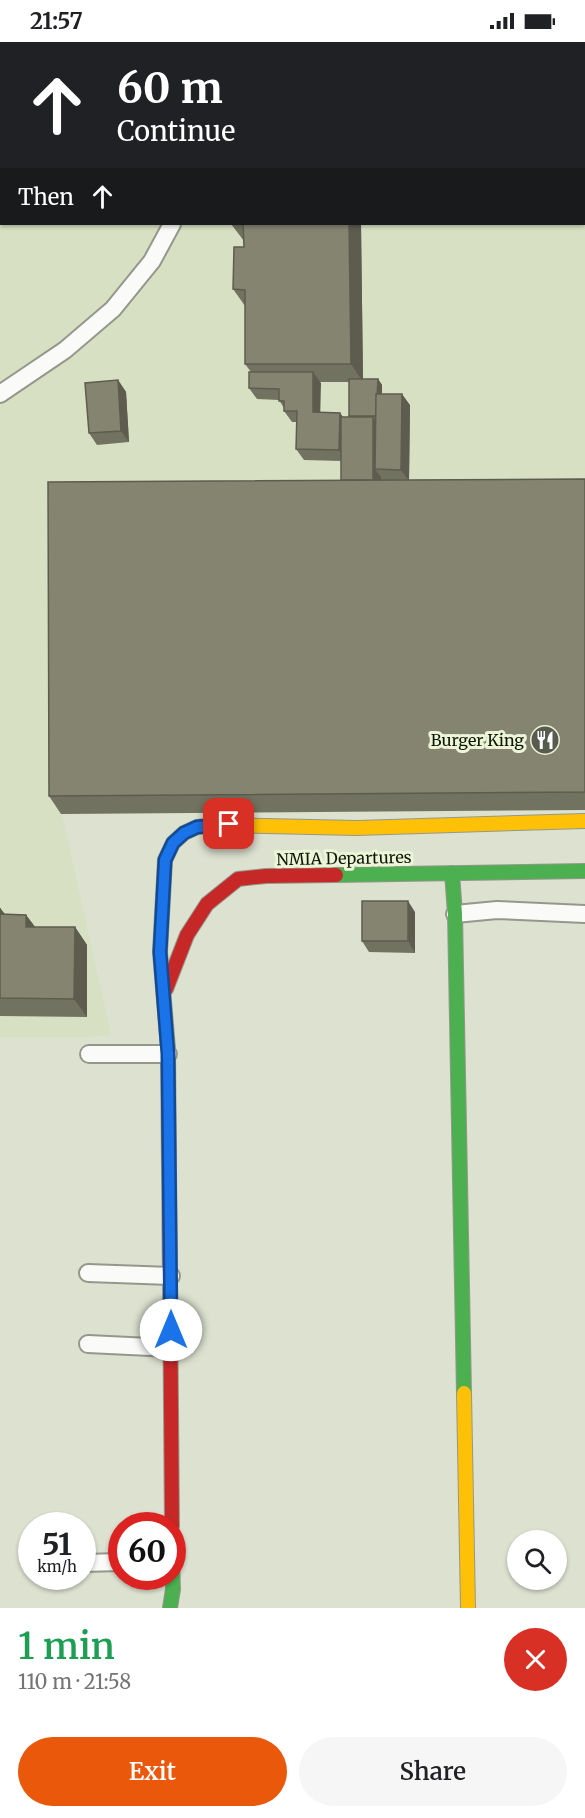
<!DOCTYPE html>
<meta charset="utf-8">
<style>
body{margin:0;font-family:Merriweather,serif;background:#f6f6f6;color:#202124;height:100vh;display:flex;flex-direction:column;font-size:22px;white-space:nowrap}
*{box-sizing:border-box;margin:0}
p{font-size:20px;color:#757577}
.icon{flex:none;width:33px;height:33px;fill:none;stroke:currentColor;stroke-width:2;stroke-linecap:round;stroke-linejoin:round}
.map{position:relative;height:1566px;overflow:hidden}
.drawer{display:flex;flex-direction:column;background:#fff;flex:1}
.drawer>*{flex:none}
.guide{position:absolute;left:0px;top:0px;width:585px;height:183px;box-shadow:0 2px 4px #0004;background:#202124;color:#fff;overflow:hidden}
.buttons{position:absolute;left:507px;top:1488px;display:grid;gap:12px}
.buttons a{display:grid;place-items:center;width:60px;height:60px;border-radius:50%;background:#fff;box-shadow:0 2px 4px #0004;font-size:30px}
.speed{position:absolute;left:18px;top:1470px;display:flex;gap:12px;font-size:30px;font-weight:700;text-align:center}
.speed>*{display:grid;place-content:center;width:78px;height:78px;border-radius:50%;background:#fff;box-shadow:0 2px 4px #0004;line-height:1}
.speed small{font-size:15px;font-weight:400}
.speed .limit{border:9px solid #d22;background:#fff;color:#111}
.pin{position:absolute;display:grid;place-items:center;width:51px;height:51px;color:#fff;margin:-26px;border-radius:12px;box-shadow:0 3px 9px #0006}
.me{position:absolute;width:66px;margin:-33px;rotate:0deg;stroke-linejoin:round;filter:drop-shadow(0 0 4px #0008)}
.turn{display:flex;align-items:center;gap:21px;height:126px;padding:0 18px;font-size:27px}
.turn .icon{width:78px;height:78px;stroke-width:2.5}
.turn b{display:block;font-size:42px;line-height:51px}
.then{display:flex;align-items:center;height:57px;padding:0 18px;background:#0003;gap:12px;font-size:22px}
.round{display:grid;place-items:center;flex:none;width:63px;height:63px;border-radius:32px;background:#f6f6f6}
.headline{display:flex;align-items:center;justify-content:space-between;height:102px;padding:0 18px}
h1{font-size:36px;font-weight:600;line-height:45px;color:#1e9e55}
.primary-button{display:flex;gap:12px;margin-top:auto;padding:12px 18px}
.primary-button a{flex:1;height:69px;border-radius:36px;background:#ea580c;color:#fff;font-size:24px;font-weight:600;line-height:69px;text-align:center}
.primary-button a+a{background:#f6f6f6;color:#202124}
.status{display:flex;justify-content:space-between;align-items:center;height:42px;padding:0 30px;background:#fff;direction:ltr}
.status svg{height:16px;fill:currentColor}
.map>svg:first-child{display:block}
.built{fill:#d8e0c3;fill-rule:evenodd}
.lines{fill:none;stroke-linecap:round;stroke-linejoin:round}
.lane-casing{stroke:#94988b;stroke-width:20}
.fast-casing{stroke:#94988b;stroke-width:16}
.slow-casing{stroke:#94988b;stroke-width:16}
.jam-casing{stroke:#94988b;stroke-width:16}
.lane{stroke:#fafaf8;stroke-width:16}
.fast{stroke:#4caf50;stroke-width:14}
.slow{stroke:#ffc107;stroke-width:14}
.jam{stroke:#c62828;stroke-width:14}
.wall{fill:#727261;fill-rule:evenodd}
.shaded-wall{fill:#5d5c4f}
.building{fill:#858471;stroke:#5d5c4f;stroke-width:1.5}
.route-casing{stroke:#114b97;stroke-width:15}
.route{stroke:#1a73e8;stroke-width:10}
.labels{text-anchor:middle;stroke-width:6;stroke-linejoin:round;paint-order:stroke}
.poi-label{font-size:16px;fill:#11140a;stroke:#ecf5d6;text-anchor:end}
.street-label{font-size:16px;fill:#11140a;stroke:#ecf5d6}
</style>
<div class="status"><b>21:57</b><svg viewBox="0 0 49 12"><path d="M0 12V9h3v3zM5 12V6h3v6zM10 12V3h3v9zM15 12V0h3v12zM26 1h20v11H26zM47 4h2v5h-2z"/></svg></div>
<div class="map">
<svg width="585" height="1566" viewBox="0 0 585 1566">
<rect width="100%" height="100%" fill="#dce1d0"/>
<path class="built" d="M0,0H585V768L62,772L111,993L89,995H0ZM2,2H584V182H2Z"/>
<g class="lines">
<g class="lane-casing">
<g id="lane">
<path d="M188,0V2"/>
<path d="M0,352L65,308L113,267L152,219L172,182"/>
<path d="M455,872L497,868L585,872"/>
<path d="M89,1012H168"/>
<path d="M88,1231L171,1234"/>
<path d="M88,1302L171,1306"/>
<path d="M82,1521L122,1520"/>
</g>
</g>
<g class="fast-casing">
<g id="fast">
<path d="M452,831L455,872L464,1351"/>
<path d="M336,833L585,829"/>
<path d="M168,1007L160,910L165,818L173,801L184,791L197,785L217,783"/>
<path d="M170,1566L173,1547L172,1520"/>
</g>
</g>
<g class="slow-casing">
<g id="slow">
<path d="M217,783L357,786L585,779"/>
<path d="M464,1351L468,1566"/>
</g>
</g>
<g class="jam-casing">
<g id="jam">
<path d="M166,947L187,893L207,862L238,837L266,834L336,833"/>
<path d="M168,1007L172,1484"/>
</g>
</g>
<use href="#lane" class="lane"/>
<use href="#fast" class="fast"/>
<use href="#slow" class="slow"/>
<use href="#jam" class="jam"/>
</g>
<g class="wall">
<path d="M231,182H361L363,337H378L382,343V352L410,363L409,438L585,437V768L61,772L49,754L341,438V419L304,418L296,407V380H292L284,369V366L279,358L257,357L249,346L251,330L245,322V264L233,247L244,205V199ZM320,340H349V375H343L340,371L320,370Z"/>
<path d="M118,338L126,350L129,400L97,403L89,391Z"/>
<path d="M0,866L5,872L26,873L35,885H75L87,903V975L0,974Z"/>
<path d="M415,870V911L369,910L362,899Z"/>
</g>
<g class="shaded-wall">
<rect x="346" y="0" width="12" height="2"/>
<path d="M349,182H361L363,340L351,322Z"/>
<path d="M313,330L321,341L320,381L313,370Z"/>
<path d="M378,337L382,343V380L378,374Z"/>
<path d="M118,338L126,350L129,400L121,389Z"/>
<path d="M402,352L410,363L409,439L401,428Z"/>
<path d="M340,371L348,382L346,420L339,408Z"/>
<path d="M373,375L381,386L375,427L381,435V454L373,443Z"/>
<path d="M408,859L415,870V911L408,899Z"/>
<path d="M0,866L13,884L0,872Z"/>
<path d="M26,873L39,890L26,885Z"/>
<path d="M75,885L87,903V975L74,957Z"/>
</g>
<g class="building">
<rect x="241" y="0" width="105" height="2"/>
<path d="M243,182H349L351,322H245V248L233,247L234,205H244Z"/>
<path d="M249,330H313V370L340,371L339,408L296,407L297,369H284V359H279V347L249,346Z"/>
<path d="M349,337H378L376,374H349Z"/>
<path d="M118,338L121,389L89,391L85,341Z"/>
<path d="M376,352H402L401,428L375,427Z"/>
<rect x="341" y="375" width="32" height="63"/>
<path d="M585,437V750L49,754L48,440Z"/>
<rect x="362" y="859" width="46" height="40"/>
<path d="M0,866V872L26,873V885H75L74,957L0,956Z"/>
</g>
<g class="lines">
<g class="route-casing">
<path id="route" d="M171,1288L168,1012L160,910L165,818L173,801L184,791L197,785L229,782"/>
</g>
<use href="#route" class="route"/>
</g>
<defs>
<g id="restaurant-disc" transform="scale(1.5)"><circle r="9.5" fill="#585c4f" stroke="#ecf5d6"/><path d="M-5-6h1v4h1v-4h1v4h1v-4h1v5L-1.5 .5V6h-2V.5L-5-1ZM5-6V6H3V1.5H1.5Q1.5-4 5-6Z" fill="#fff"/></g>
</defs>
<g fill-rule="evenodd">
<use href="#restaurant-disc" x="545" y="698"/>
</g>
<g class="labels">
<g class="poi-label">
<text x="524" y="704">Burger King</text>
</g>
<g class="street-label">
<text transform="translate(344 816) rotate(-1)" y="6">NMIA Departures</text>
</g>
</g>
</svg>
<div class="buttons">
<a><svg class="icon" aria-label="search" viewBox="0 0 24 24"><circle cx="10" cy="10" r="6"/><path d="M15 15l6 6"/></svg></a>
</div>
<div class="speed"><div>51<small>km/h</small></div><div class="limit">60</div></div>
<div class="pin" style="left:229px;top:782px;background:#d93025"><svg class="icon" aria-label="arrive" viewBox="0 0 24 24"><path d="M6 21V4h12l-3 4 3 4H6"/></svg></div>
<svg class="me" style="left:171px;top:1288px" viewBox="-20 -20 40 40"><circle r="19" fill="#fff"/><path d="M0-13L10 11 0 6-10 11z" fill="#1a73e8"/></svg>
<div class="guide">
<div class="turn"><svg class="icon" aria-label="ahead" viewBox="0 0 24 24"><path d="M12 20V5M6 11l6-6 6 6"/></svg><div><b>60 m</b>Continue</div></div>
<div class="then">Then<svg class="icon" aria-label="ahead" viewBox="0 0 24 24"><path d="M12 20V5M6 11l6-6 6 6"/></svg></div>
</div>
</div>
<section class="drawer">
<div class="headline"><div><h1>1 min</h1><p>110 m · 21:58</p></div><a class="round" style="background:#d93025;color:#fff"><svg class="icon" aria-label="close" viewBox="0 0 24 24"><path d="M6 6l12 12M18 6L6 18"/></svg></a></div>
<div class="primary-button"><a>Exit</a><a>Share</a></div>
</section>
